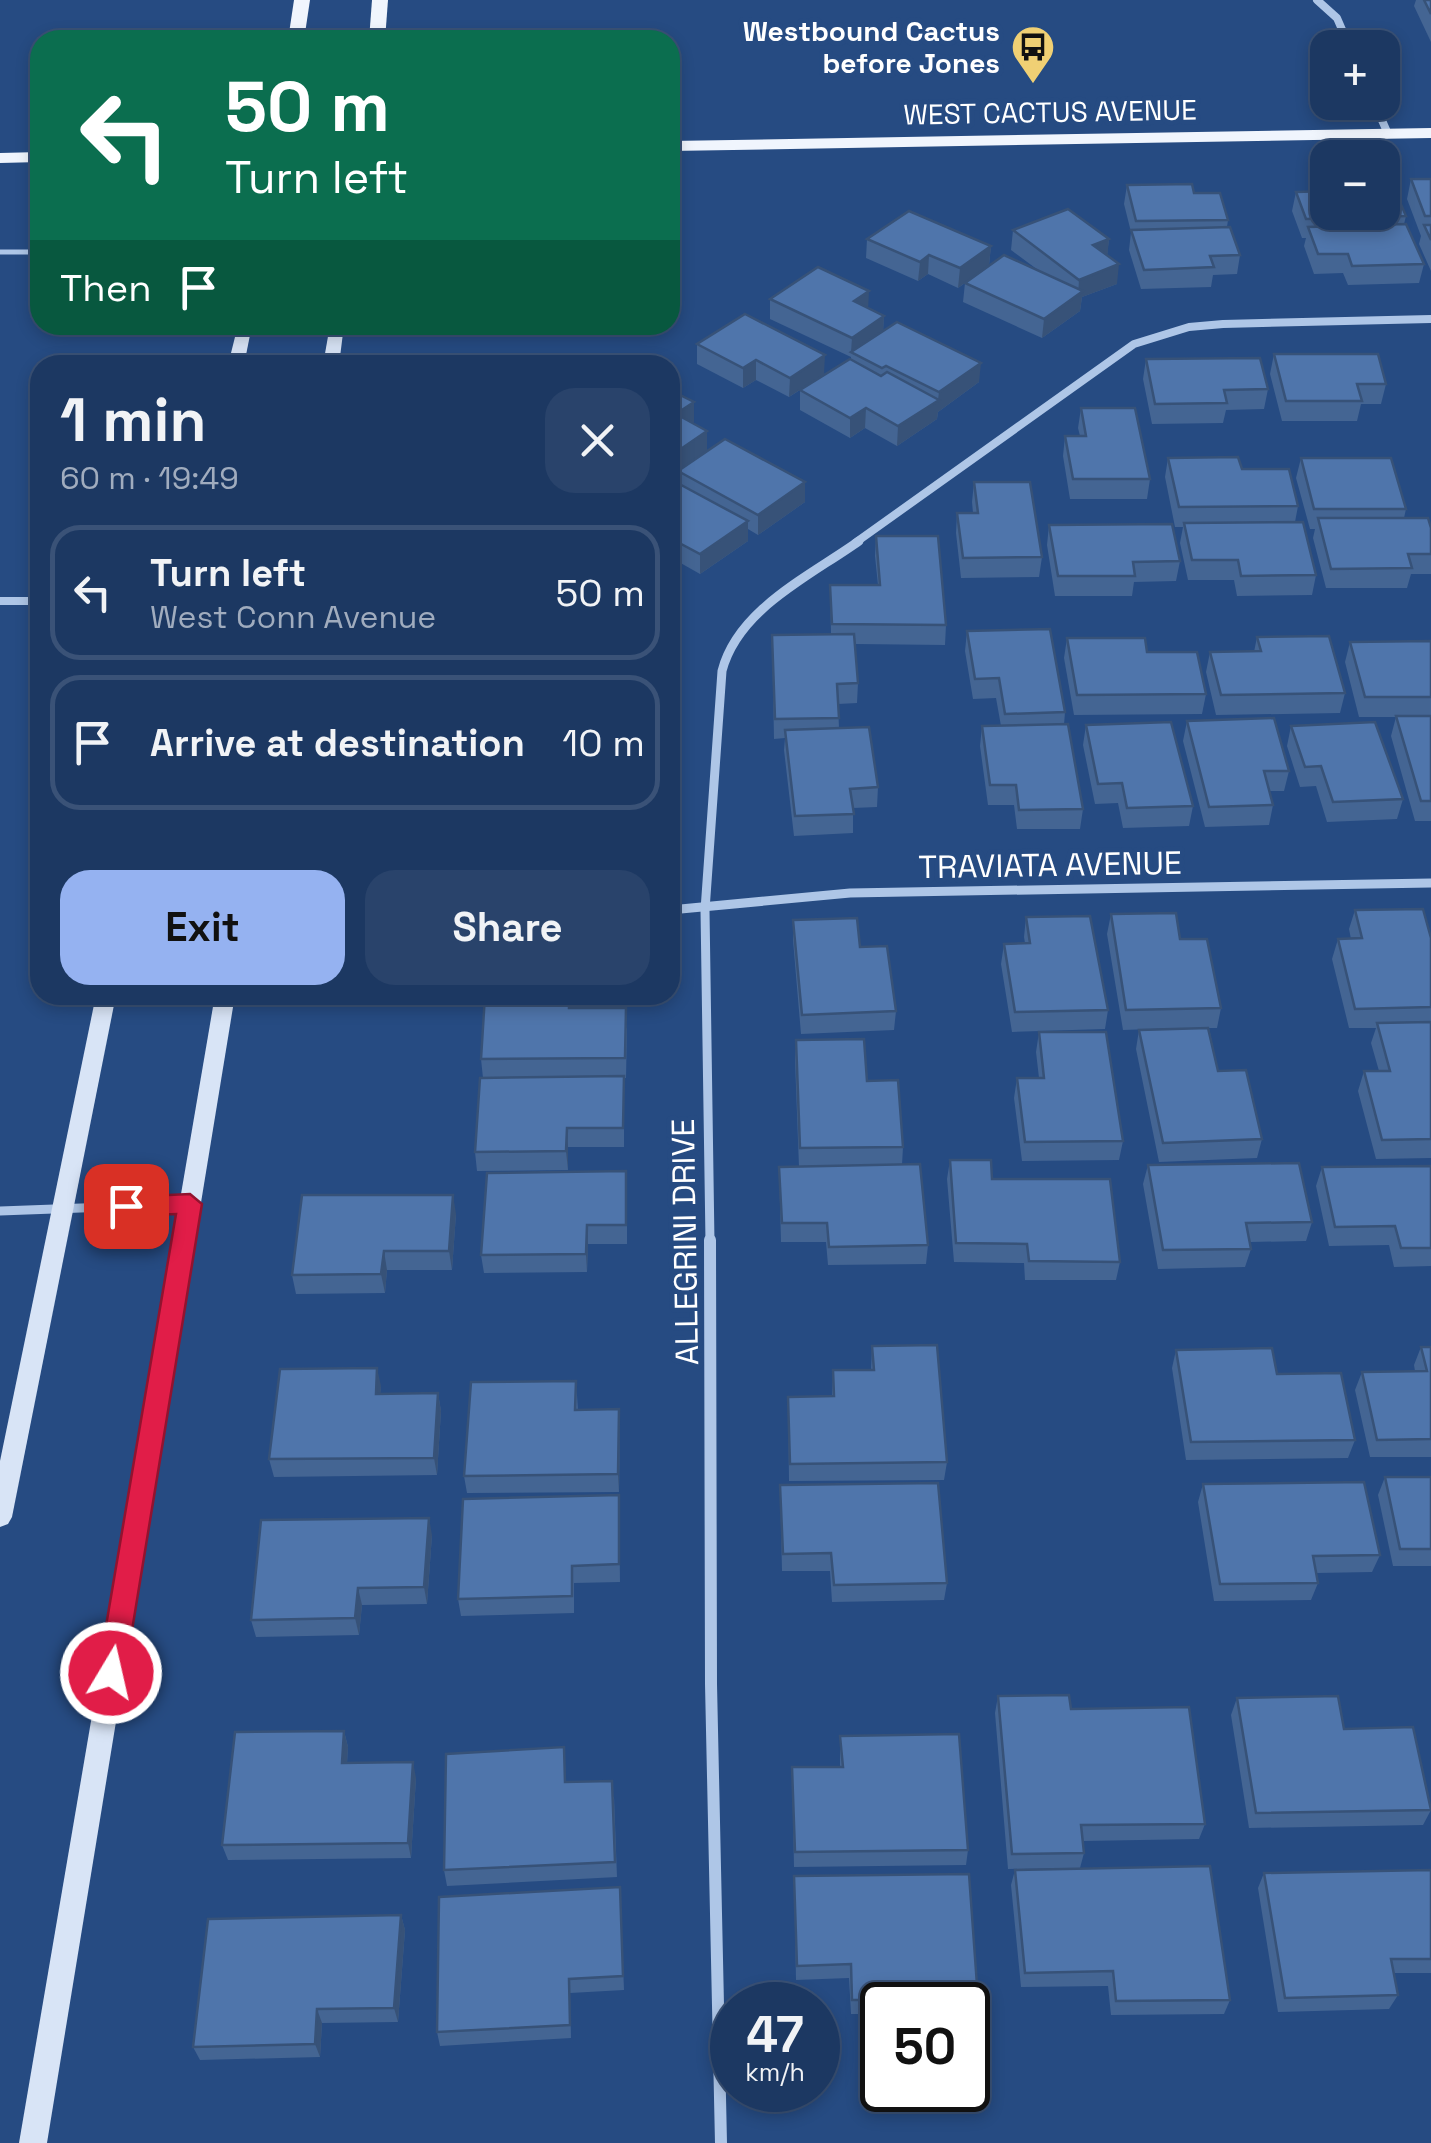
<!DOCTYPE html>
<meta charset="utf-8">
<style>
body{margin:0;font-family:"Space Grotesk",sans-serif;background:#29436b;color:#f1f3f6;height:100vh;display:flex;flex-direction:column;font-size:38px;white-space:nowrap}
*{box-sizing:border-box;margin:0}
p{font-size:32px;color:#a0acbe}
.icon{flex:none;width:55px;height:55px;fill:none;stroke:currentColor;stroke-width:2;stroke-linecap:round;stroke-linejoin:round}
.map{position:relative;flex:1;overflow:hidden}
.panel{position:absolute;left:30px;top:355px;width:650px;height:650px;display:flex;flex-direction:column;background:#1c3862;border-radius:30px;box-shadow:0 5px 15px #0003,0 0 0 2px #3a5277}
.panel>*{flex:none}
.hud{position:absolute;left:30px;top:30px;width:650px;height:305px;border-radius:30px;box-shadow:0 5px 15px #0003,0 0 0 2px #3a5277;background:#0b6e4f;color:#fff;overflow:hidden}
.fabs{position:absolute;left:1310px;top:30px;display:grid;gap:20px}
.fabs a{display:grid;place-items:center;width:90px;height:90px;border-radius:20px;background:#1c3862;box-shadow:0 5px 15px #0003,0 0 0 2px #3a5277;font-size:50px}
.speed{position:absolute;left:710px;top:1982px;display:flex;gap:20px;font-size:50px;font-weight:700;text-align:center}
.speed>*{display:grid;place-content:center;width:130px;height:130px;border-radius:50%;background:#1c3862;box-shadow:0 5px 15px #0003,0 0 0 2px #3a5277;line-height:1}
.speed small{font-size:25px;font-weight:400}
.speed .limit{border:5px solid #111;border-radius:15px;background:#fff;color:#111}
.pin{position:absolute;display:grid;place-items:center;width:85px;height:85px;color:#fff;margin:-42px;border-radius:20px;box-shadow:0 5px 15px #0006}
.me{position:absolute;width:110px;margin:-55px;rotate:9deg;stroke-linejoin:round;filter:drop-shadow(0 0 8px #0008)}
.turn{display:flex;align-items:center;gap:35px;height:210px;padding:0 30px;font-size:45px}
.turn .icon{width:130px;height:130px;stroke-width:2.5}
.turn b{display:block;font-size:70px;line-height:85px}
.then{display:flex;align-items:center;height:95px;padding:0 30px;background:#0003;gap:20px;font-size:38px}
.round{display:grid;place-items:center;flex:none;width:105px;height:105px;border-radius:30px;background:#29436b}
.head{display:flex;align-items:center;justify-content:space-between;height:170px;padding:0 30px}
h1{font-size:60px;font-weight:700;line-height:75px}
.button{display:flex;gap:20px;margin-top:auto;padding:20px 30px}
.button a{flex:1;height:115px;border-radius:30px;background:#95b2f1;color:#111;font-size:40px;font-weight:700;line-height:115px;text-align:center}
.button a+a{background:#29436b;color:#f1f3f6}
ul{padding:0;list-style:none}
li{display:flex;align-items:center;gap:30px;height:135px;margin:0 20px 15px;padding:0 10px;border:5px solid #3a5277;border-radius:30px}
li div{flex:1}
li b{display:block;font-size:38px}
li em{font-style:normal}
.map>svg:first-child{display:block}
.lines{fill:none;stroke-linecap:round;stroke-linejoin:round}
.service-far1{stroke:#aec6e7;stroke-width:5}
.service{stroke:#aec6e7;stroke-width:8}
.minor-far2{stroke:#aec6e7;stroke-width:8}
.minor-far1{stroke:#aec6e7;stroke-width:9}
.minor{stroke:#aec6e7;stroke-width:12}
.secondary{fill:#d8e4f6;fill-rule:evenodd}
.primary{fill:#f0f5fd;fill-rule:evenodd}
.wall{fill:#446593}
.shaded-wall{fill:#375278}
.building{fill:#4f75ab;stroke:#375278;stroke-width:2.5}
.route{fill:#e11d48;stroke:#92132f;stroke-width:2.5}
.labels{text-anchor:middle;stroke-width:10;stroke-linejoin:round;paint-order:stroke}
.far-poi-label{font-size:28px;font-weight:bold;fill:#fff;stroke:#264b82;text-anchor:end}
.far-street-label{font-size:28px;fill:#fff;stroke:#264b82}
.street-label{font-size:32px;fill:#fff;stroke:#264b82}
</style>
<div class="map">
<svg width="1431" height="2143" viewBox="0 0 1431 2143">
<rect width="100%" height="100%" fill="#264b82"/>
<g class="lines">
<path class="service-far1" d="M0,252H40"/>
<path class="service" d="M0,601H40"/>
<g class="minor-far2">
<path d="M1317,0L1337,18L1350,48"/>
<path d="M1374,102L1388,134"/>
<path d="M855,543L1134,344L1189,327L1223,324L1431,319"/>
</g>
<g class="minor-far1">
<path d="M670,910L850,893L1431,883"/>
<path d="M0,1211L189,1204"/>
<path d="M710,1242L705,910L722,671C738,609 810,576 859,541"/>
</g>
<path class="minor" d="M710,1240L711,1684L721,2143"/>
<g class="secondary">
<path d="M238,325H252L244,365H228Z"/>
<path d="M330,325H344L339,365H323Z"/>
<path d="M96,995H116L12,1517L8,1524L0,1527V1461Z"/>
<path d="M215,995H235L47,2143H19Z"/>
</g>
<g class="primary">
<path d="M294,0H310L304,40H288Z"/>
<path d="M372,0H388L385,40H369Z"/>
<path d="M1431,128V138L670,151V141Z"/>
<path d="M40,152V162L0,163V153Z"/>
</g>
</g>
<g class="wall">
<path d="M1416,0H1431V42L1414,6Z"/>
<path d="M1411,179H1431V271L1419,244L1421,236L1407,199Z"/>
<path d="M1323,181L1406,216L1404,224L1424,264L1419,283L1348,285L1343,273L1314,274L1304,246L1306,238H1302L1292,211L1296,192H1321Z"/>
<path d="M1127,185L1194,193L1228,220L1227,227L1240,255L1237,274L1213,275L1211,287L1141,289L1129,250L1131,232L1124,204Z"/>
<path d="M1013,230L1109,239L1107,255L1117,284L1082,297L1080,311L1042,338L963,302L965,283L958,288L928,274L918,281L866,258L867,239L991,246L989,265L1042,273L1011,250Z"/>
<path d="M770,299L868,308L884,316L883,331L979,382L938,412L937,419L897,446L865,428L850,438L800,410V390L789,397L756,380L743,388L697,364V344L824,374L851,359V357L770,319Z"/>
<path d="M1274,354L1386,384L1381,404H1361L1357,421H1282L1270,374Z"/>
<path d="M1146,359L1268,389L1264,409L1226,410L1223,423L1152,424L1143,379Z"/>
<path d="M670,390L694,402V422L692,423L707,431V451L805,482V502L758,535L748,529V541L700,574L670,557V479L678,483V471L672,475L670,473Z"/>
<path d="M1081,408L1150,479L1147,499H1070L1063,456L1065,436H1080L1078,428Z"/>
<path d="M1168,458L1242,469L1298,506L1295,522L1316,575L1312,595L1237,596L1234,580H1188L1180,543L1183,527H1175L1165,477Z"/>
<path d="M1301,458L1406,509L1404,518L1431,528V574H1411L1407,588H1326L1313,538L1315,529H1310L1296,478Z"/>
<path d="M974,482L1042,557L1039,577L961,578L956,533L957,513H973L972,502Z"/>
<path d="M1049,525L1180,561L1176,581L1134,582L1132,596H1055L1047,545Z"/>
<path d="M876,536L946,625L945,645L855,644L858,683L857,703L838,704L839,728L878,787L877,807L853,808V833L794,836L784,750L785,738L774,739L772,635L831,634L830,585H878L875,556Z"/>
<path d="M967,631L1065,712L1064,725L1083,809L1080,829H1017L1014,805H988L980,746L982,726H1001L996,698L973,699L965,651Z"/>
<path d="M1257,637L1345,693L1340,713L1216,715L1206,672L1210,652H1254Z"/>
<path d="M1067,638L1147,652L1206,694L1202,714L1074,715L1064,658Z"/>
<path d="M1431,641V821H1415L1391,736L1396,717H1359L1345,662L1350,642Z"/>
<path d="M1187,721L1289,771L1284,791H1269L1273,805L1269,825L1205,827L1183,741Z"/>
<path d="M1086,725L1193,806L1189,826L1123,828L1118,803L1095,804L1083,745Z"/>
<path d="M1291,726L1403,799L1397,819L1327,822L1316,786L1300,787L1287,746Z"/>
<path d="M1355,910L1431,938V1158L1376,1159L1358,1091L1364,1071H1379L1371,1043L1376,1028H1349L1332,959L1338,939H1351L1349,929Z"/>
<path d="M1111,914L1180,939L1221,1008L1217,1028H1209L1218,1071L1262,1139L1257,1158L1159,1162L1136,1049L1139,1030L1179,1028L1123,1030L1107,934Z"/>
<path d="M1026,917L1108,1010L1105,1029L1012,1032L1001,964L1004,944L1025,943L1024,937Z"/>
<path d="M793,920L860,947L896,1011L894,1030L801,1034L793,940Z"/>
<path d="M570,995L571,1008L627,1028L626,1078H624V1147H568V1170L477,1171L475,1152L483,1078L481,1059Z"/>
<path d="M1039,1032L1123,1141L1119,1160L1022,1161L1014,1098L1017,1078H1039L1036,1052Z"/>
<path d="M796,1040L867,1081L903,1147L902,1165L928,1245L926,1264L828,1265L826,1242H781L779,1167H799L795,1060Z"/>
<path d="M950,1160L992,1179L1120,1262L1116,1280H1025L1024,1263L954,1262L947,1179Z"/>
<path d="M1148,1165L1312,1222L1306,1241L1250,1242L1251,1249L1245,1267L1158,1269L1143,1184Z"/>
<path d="M1431,1166V1266L1394,1267L1389,1245L1329,1246L1316,1186L1322,1167Z"/>
<path d="M627,1190V1244H588L587,1272L484,1273L481,1255Z"/>
<path d="M456,1214L452,1270H387L385,1293L296,1294L292,1275Z"/>
<path d="M872,1346L947,1462L944,1480L789,1481L788,1397L832,1396L833,1370H871Z"/>
<path d="M1421,1347H1431V1457H1370L1355,1390L1362,1372L1415,1371L1414,1365Z"/>
<path d="M1176,1350L1277,1374L1355,1440L1348,1458L1186,1460L1172,1368Z"/>
<path d="M576,1381L578,1410L620,1427L619,1492L467,1493L464,1476Z"/>
<path d="M381,1386L380,1394L438,1393L441,1411L437,1475L274,1477L269,1459Z"/>
<path d="M1385,1477H1431V1566H1393L1378,1495Z"/>
<path d="M1203,1484L1380,1555L1372,1572L1316,1573L1318,1583L1311,1600L1214,1601L1198,1502Z"/>
<path d="M780,1485L947,1583L944,1600L832,1602L830,1571H782Z"/>
<path d="M619,1495L620,1582L574,1583V1613L461,1616L458,1599Z"/>
<path d="M432,1535L427,1604L362,1605L359,1635L256,1637L251,1620Z"/>
<path d="M998,1696L1071,1709L1205,1824L1199,1839L1083,1841L1084,1853L1080,1868L1008,1869L995,1713Z"/>
<path d="M1237,1698L1344,1729L1431,1810L1423,1825L1249,1828L1231,1715Z"/>
<path d="M344,1731L348,1747L347,1763L416,1778L411,1858L228,1860L222,1845Z"/>
<path d="M840,1736L968,1850L966,1865L794,1867L792,1767H840Z"/>
<path d="M564,1747L566,1782L614,1797L617,1877L447,1886L444,1870Z"/>
<path d="M1015,1870L1230,2000L1224,2014L1111,2015L1108,1986L1021,1987L1011,1885Z"/>
<path d="M1431,1870V1973H1394L1398,1995L1389,2009L1278,2012L1258,1888L1264,1873Z"/>
<path d="M794,1876L978,1999L975,2013H968V2005H882V2014H851L849,1978L796,1980Z"/>
<path d="M620,1887L624,1990L570,1993L571,2038L440,2046L437,2032Z"/>
<path d="M401,1915L405,1930L398,2022L322,2023L320,2057L200,2060L193,2047Z"/>
</g>
<g class="shaded-wall">
<path d="M1109,239L1107,259L1093,245Z"/>
<path d="M991,246L989,265L958,288L960,268Z"/>
<path d="M929,255L928,274L918,281L920,262Z"/>
<path d="M1119,264L1117,284L1082,297L1080,311L1042,338L1044,319L1078,295L1079,280Z"/>
<path d="M869,291L868,311L854,301Z"/>
<path d="M884,316L883,335L851,352L852,338Z"/>
<path d="M825,355L824,374L789,397L790,378Z"/>
<path d="M756,360V380L743,388V368Z"/>
<path d="M981,363L979,382L938,412L937,419L897,446L898,426L938,400L939,392Z"/>
<path d="M694,402V422L676,434V414Z"/>
<path d="M866,408L865,428L850,438V418Z"/>
<path d="M707,431V451L672,475V455Z"/>
<path d="M805,482V502L758,535V515Z"/>
<path d="M748,521V541L700,574V554Z"/>
<path d="M567,1128L568,1147V1170L566,1151Z"/>
<path d="M453,1195L456,1214L452,1270L449,1251Z"/>
<path d="M587,1225L588,1244L587,1272L586,1254Z"/>
<path d="M384,1251L387,1270L385,1293L381,1274Z"/>
<path d="M377,1368L381,1386L379,1412L376,1394Z"/>
<path d="M438,1393L441,1411L437,1475L434,1458Z"/>
<path d="M619,1409L620,1427L619,1492L618,1474Z"/>
<path d="M429,1518L432,1535L427,1604L424,1587Z"/>
<path d="M358,1588L362,1605L359,1635L355,1618Z"/>
<path d="M344,1731L348,1747L346,1779L342,1763Z"/>
<path d="M413,1762L416,1778L411,1858L408,1843Z"/>
<path d="M401,1915L405,1930L398,2022L394,2008Z"/>
<path d="M317,2009L322,2023L320,2057L315,2044Z"/>
</g>
<g class="building">
<path d="M1424,0H1431V14Z"/>
<path d="M1390,179L1406,216L1306,219L1296,192L1326,191L1323,181H1328V212H1382V180Z"/>
<path d="M1411,179H1431V216H1425Z"/>
<path d="M1192,184L1194,193H1220L1228,220L1136,221L1127,185Z"/>
<path d="M1068,209L1109,239L1093,245L1119,264L1079,280L1013,230Z"/>
<path d="M909,211L991,246L960,268L929,255L920,262L867,239Z"/>
<path d="M1406,224L1424,264L1352,266L1348,254H1318L1308,227Z"/>
<path d="M1424,225H1431V240Z"/>
<path d="M1230,227L1240,255L1210,256L1214,267L1144,270L1131,230Z"/>
<path d="M1004,255L1083,291L1044,319L965,283Z"/>
<path d="M818,267L869,291L854,301L884,316L852,338L770,299Z"/>
<path d="M745,314L825,355L790,378L756,360L743,368L697,344Z"/>
<path d="M897,322L981,363L939,392L886,366L882,368L851,352Z"/>
<path d="M1274,354H1378L1386,384H1357L1362,401H1286Z"/>
<path d="M1260,358L1268,389L1224,390L1227,403L1155,404L1146,359Z"/>
<path d="M850,359L881,376L887,372L939,400L898,426L866,408L850,418L800,390Z"/>
<path d="M670,390L694,402L676,414L707,431L672,455L670,454Z"/>
<path d="M1081,408H1135L1150,479H1073L1065,436H1086Z"/>
<path d="M725,439L805,482L758,515L678,471Z"/>
<path d="M1238,457L1242,469H1289L1298,506L1179,507L1168,458Z"/>
<path d="M1301,458H1391L1406,509H1314Z"/>
<path d="M670,479L748,521L700,554L670,538Z"/>
<path d="M974,482H1030L1042,557L963,558L957,513H978Z"/>
<path d="M1318,518H1428L1431,528V554H1408L1412,568L1331,569Z"/>
<path d="M1303,522L1316,575L1241,576L1238,560H1192L1184,523Z"/>
<path d="M1172,524L1180,561L1133,562L1135,576H1058L1049,525Z"/>
<path d="M876,536H938L946,625L832,624L830,585H880Z"/>
<path d="M1050,629L1065,712L1005,714L999,678L975,679L967,631Z"/>
<path d="M854,634L858,683L837,684L839,718L775,719L772,635Z"/>
<path d="M1329,636L1345,693L1221,695L1210,652L1261,651L1257,637Z"/>
<path d="M1067,638H1145L1147,652H1197L1206,694L1077,695Z"/>
<path d="M1431,641V697H1365L1350,642Z"/>
<path d="M1396,716H1431V801H1421Z"/>
<path d="M1274,718L1289,771H1264L1273,805L1209,807L1187,721Z"/>
<path d="M1171,722L1193,806L1127,808L1122,783L1098,784L1086,725Z"/>
<path d="M1375,722L1403,799L1333,802L1321,766L1305,767L1291,726Z"/>
<path d="M1068,724L1083,809L1019,810L1016,785H990L982,726Z"/>
<path d="M869,727L878,787L850,789L854,814L795,816L785,730Z"/>
<path d="M1423,909L1431,938V1007L1355,1009L1338,939L1362,938L1355,910Z"/>
<path d="M1176,913L1180,939H1207L1221,1008L1126,1010L1111,914Z"/>
<path d="M1090,916L1108,1010L1015,1012L1004,944L1030,943L1026,917Z"/>
<path d="M857,918L860,947L887,946L896,1011L802,1015L793,920Z"/>
<path d="M485,995H569V1008H626L625,1058L481,1059Z"/>
<path d="M1431,1022V1139L1382,1140L1364,1071H1390L1377,1023Z"/>
<path d="M1208,1028L1218,1071L1246,1070L1262,1139L1163,1143L1139,1030Z"/>
<path d="M1039,1032H1106L1123,1141L1025,1142L1017,1078H1044Z"/>
<path d="M864,1039L867,1081L898,1080L903,1147L800,1148L796,1040Z"/>
<path d="M624,1076L623,1128H567L566,1151L475,1152L480,1078Z"/>
<path d="M950,1160H991L992,1179H1110L1120,1262L1029,1261L1027,1244L956,1243Z"/>
<path d="M1299,1163L1312,1222L1246,1223L1251,1249L1163,1250L1148,1165Z"/>
<path d="M920,1164L928,1245L829,1247L827,1223H782L779,1167Z"/>
<path d="M1431,1166V1248H1401L1395,1226L1335,1227L1322,1167Z"/>
<path d="M626,1171V1225H587L586,1254L481,1255L487,1173Z"/>
<path d="M302,1195H453L449,1251H384L381,1274L292,1275Z"/>
<path d="M937,1345L947,1462L790,1464L788,1397L834,1396L833,1370H874L872,1346Z"/>
<path d="M1421,1347H1431V1439L1377,1440L1362,1372L1427,1371Z"/>
<path d="M1272,1348L1277,1374L1341,1373L1355,1440L1191,1442L1176,1350Z"/>
<path d="M377,1368L376,1394L438,1393L434,1458L269,1459L280,1369Z"/>
<path d="M576,1381L575,1410L619,1409L618,1474L464,1476L471,1382Z"/>
<path d="M1385,1477H1431V1549H1400Z"/>
<path d="M1364,1482L1380,1555L1313,1556L1318,1583L1220,1584L1203,1484Z"/>
<path d="M938,1483L947,1583L834,1585L831,1553L783,1554L780,1485Z"/>
<path d="M619,1495V1564L572,1566V1596L458,1599L463,1499Z"/>
<path d="M429,1518L424,1587L358,1588L355,1618L251,1620L261,1520Z"/>
<path d="M1069,1695L1071,1709L1189,1707L1205,1824L1081,1825L1084,1853L1012,1854L998,1696Z"/>
<path d="M1338,1696L1344,1729L1413,1727L1431,1810L1256,1813L1237,1698Z"/>
<path d="M344,1731L342,1763L413,1762L408,1843L222,1845L235,1732Z"/>
<path d="M959,1734L968,1850L795,1852L792,1767H843L840,1736Z"/>
<path d="M564,1747L565,1782L612,1781L615,1862L444,1870L446,1754Z"/>
<path d="M1210,1866L1230,2000L1116,2001L1113,1971L1025,1973L1015,1870Z"/>
<path d="M1431,1870V1959H1391L1398,1995L1285,1998L1264,1873Z"/>
<path d="M969,1874L978,1999L852,2000L851,1964L797,1966L794,1876Z"/>
<path d="M620,1887L623,1976L569,1979L570,2025L437,2032L439,1897Z"/>
<path d="M401,1915L394,2008L317,2009L315,2044L193,2047L208,1919Z"/>
</g>
<path class="route" d="M190,1194L202,1204L125,1673L121,1682L111,1686L102,1682L98,1673L176,1214L126,1216L114,1206L126,1197Z"/>
<defs>
<g id="bus-pin" transform="scale(2.25)"><path d="M0 17L-7.5 6A9.5 9.5 0 1 1 7.5 6Z" fill="#f0d074" stroke="#264b82"/><path d="M-5-6H5V4H4V6H2V4H-2V6H-4V4H-5ZM-3.5-4V0h7V-4ZM-3.5 1.2v1.5H-2V1.2ZM2 1.2v1.5H3.5V1.2Z" fill="#111"/></g>
</defs>
<g fill-rule="evenodd">
<use href="#bus-pin" x="1033" y="47"/>
</g>
<g class="labels">
<g class="far-poi-label">
<text x="1000" y="41">Westbound Cactus<tspan x="1000" dy="32">before Jones</tspan></text>
</g>
<g class="far-street-label">
<text transform="translate(1050 112) rotate(-1)" y="10">WEST CACTUS AVENUE</text>
</g>
<g class="street-label">
<text transform="translate(1050 865) rotate(-1)" y="11">TRAVIATA AVENUE</text>
<text transform="translate(685 1242) rotate(-91)" y="11">ALLEGRINI DRIVE</text>
</g>
</g>
</svg>
<div class="fabs">
<a>+</a>
<a>−</a>
</div>
<div class="speed"><div>47<small>km/h</small></div><div class="limit">50</div></div>
<div class="pin" style="left:126px;top:1206px;background:#d93025"><svg class="icon" aria-label="arrive" viewBox="0 0 24 24"><path d="M6 21V4h12l-3 4 3 4H6"/></svg></div>
<svg class="me" style="left:111px;top:1673px" viewBox="-20 -20 40 40"><circle r="17" fill="#e11d48" stroke="#fff" stroke-width="3"/><path d="M0-11L8 9 0 5-8 9z" fill="#fff"/></svg>
<div class="hud">
<div class="turn"><svg class="icon" aria-label="left" viewBox="0 0 24 24"><path d="M17 20v-9H6M10 6l-5 5 5 5"/></svg><div><b>50 m</b>Turn left</div></div>
<div class="then">Then<svg class="icon" aria-label="arrive" viewBox="0 0 24 24"><path d="M6 21V4h12l-3 4 3 4H6"/></svg></div>
</div>
<section class="panel">
<div class="head"><div><h1>1 min</h1><p>60 m · 19:49</p></div><a class="round"><svg class="icon" aria-label="close" viewBox="0 0 24 24"><path d="M6 6l12 12M18 6L6 18"/></svg></a></div>
<ul>
<li><svg class="icon" aria-label="left" viewBox="0 0 24 24"><path d="M17 20v-9H6M10 6l-5 5 5 5"/></svg><div><b>Turn left</b><p>West Conn Avenue</p></div><em>50 m</em></li>
<li><svg class="icon" aria-label="arrive" viewBox="0 0 24 24"><path d="M6 21V4h12l-3 4 3 4H6"/></svg><div><b>Arrive at destination</b></div><em>10 m</em></li>
</ul>
<div class="button"><a>Exit</a><a>Share</a></div>
</section>
</div>
